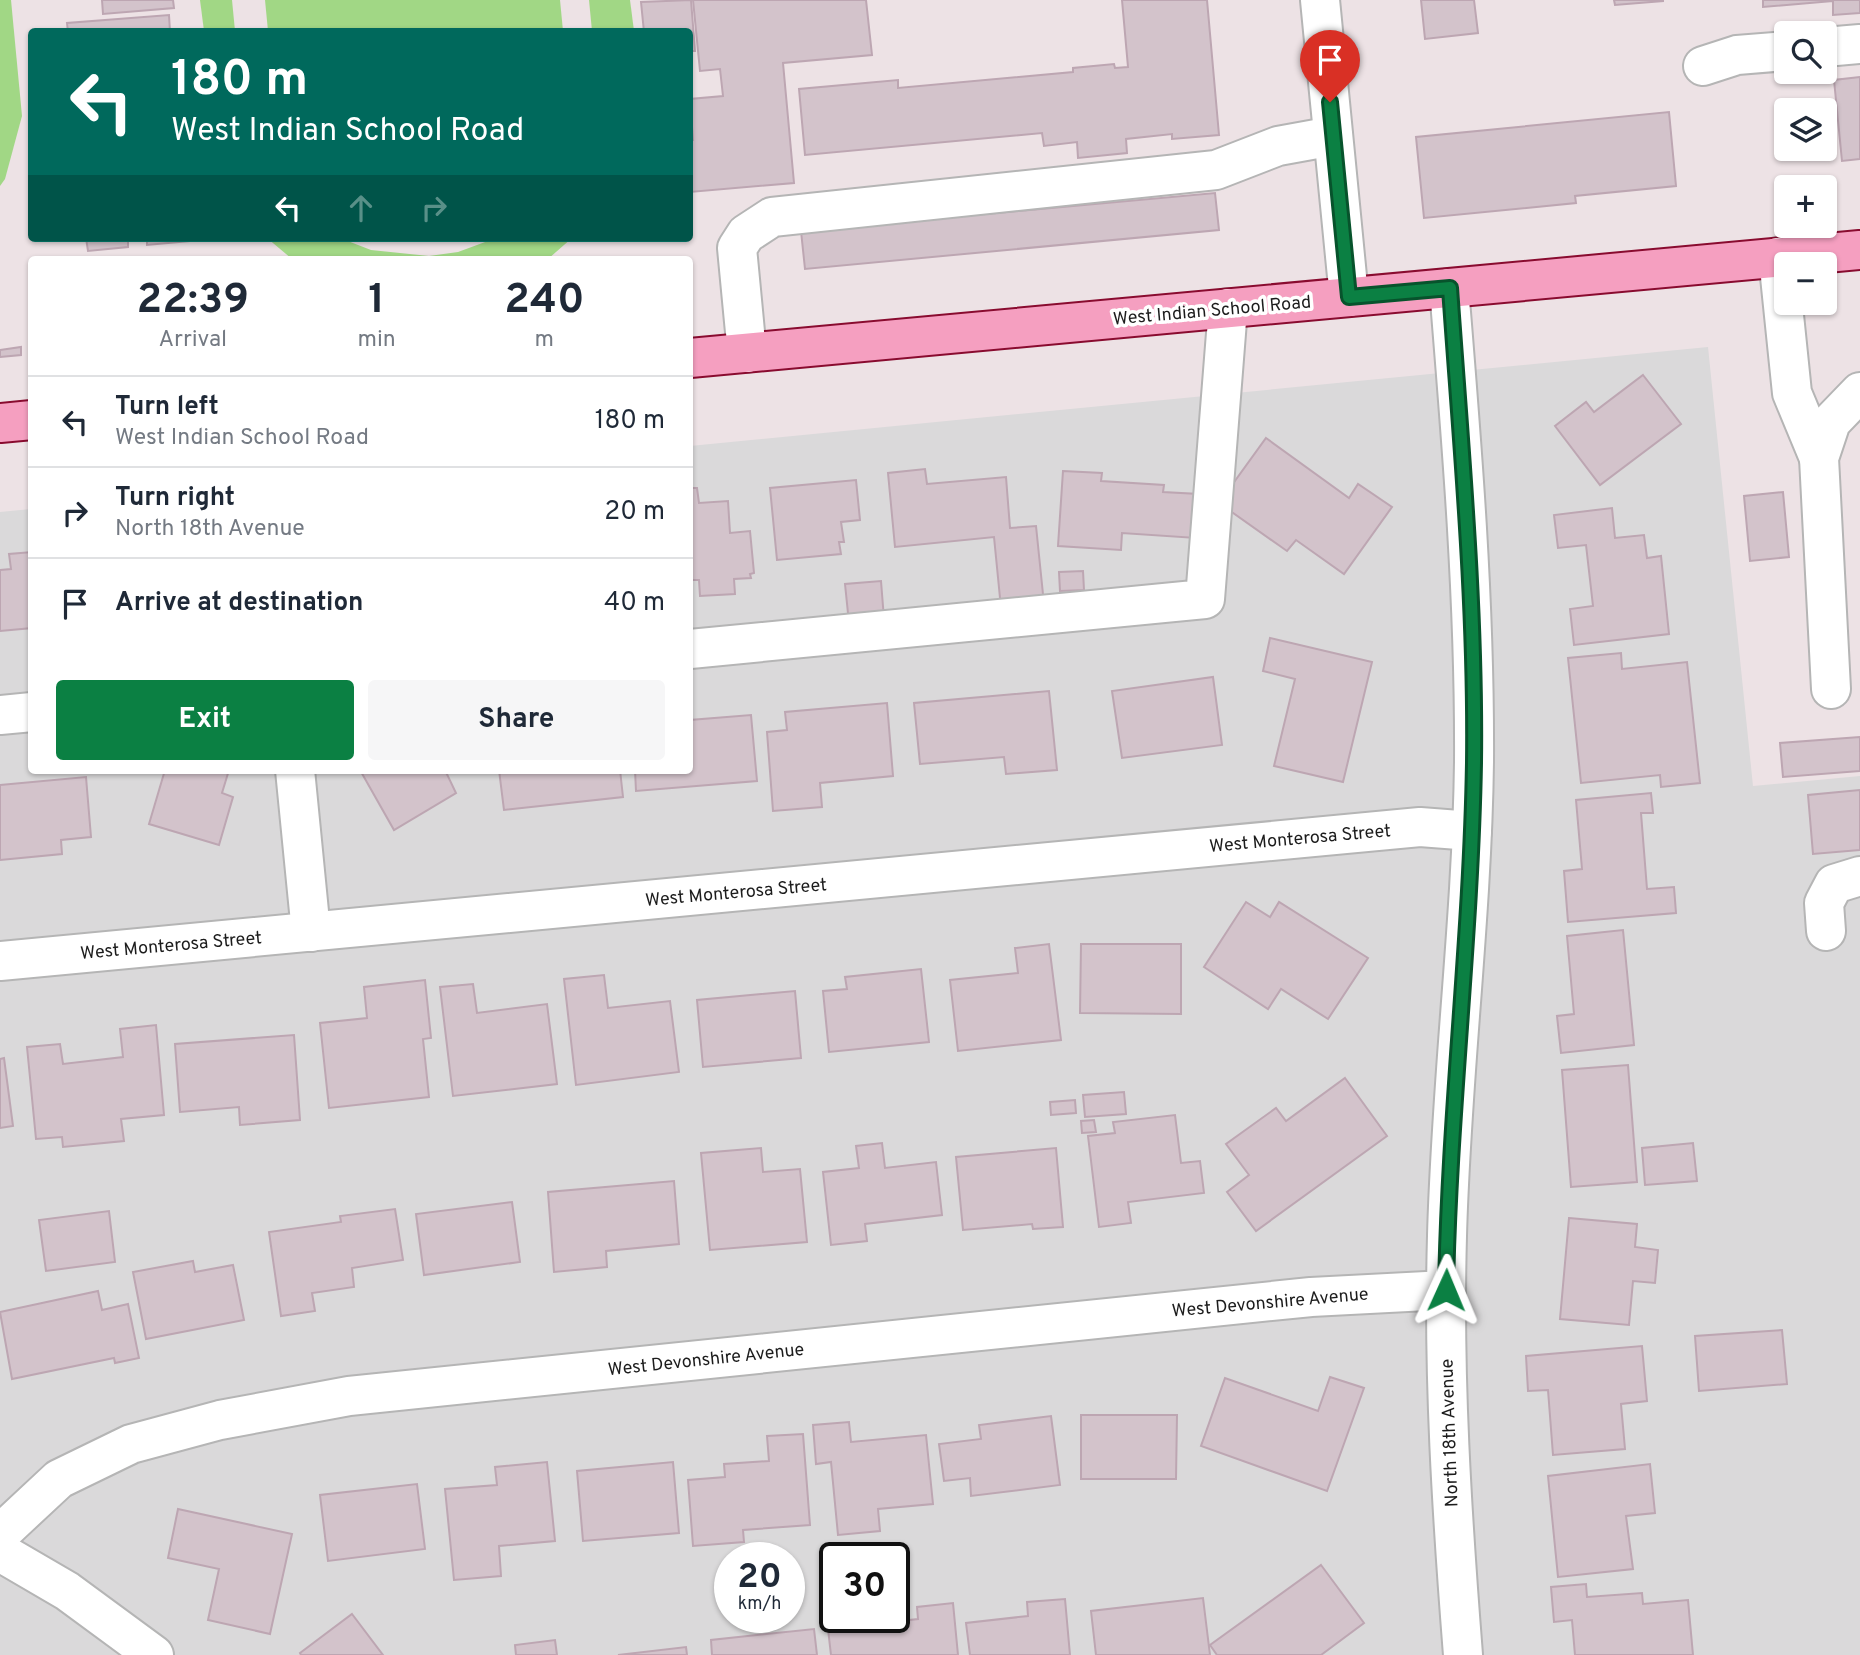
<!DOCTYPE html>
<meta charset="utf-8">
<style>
body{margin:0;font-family:Overpass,sans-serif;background:#f6f6f7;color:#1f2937;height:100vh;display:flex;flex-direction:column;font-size:26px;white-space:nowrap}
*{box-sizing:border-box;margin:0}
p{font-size:23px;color:#747a83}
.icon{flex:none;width:38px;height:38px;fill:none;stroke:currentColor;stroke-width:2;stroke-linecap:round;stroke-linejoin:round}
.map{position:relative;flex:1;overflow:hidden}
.sheet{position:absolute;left:28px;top:256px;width:665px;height:518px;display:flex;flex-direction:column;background:#fff;border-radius:7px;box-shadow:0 2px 5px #0004}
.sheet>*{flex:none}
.guide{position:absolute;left:28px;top:28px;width:665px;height:214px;border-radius:7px;box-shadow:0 2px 5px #0004;background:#00695c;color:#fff;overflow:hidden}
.fabs{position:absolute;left:1774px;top:21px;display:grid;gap:14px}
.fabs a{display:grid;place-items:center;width:63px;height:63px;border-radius:7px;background:#fff;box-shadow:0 2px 5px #0004;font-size:35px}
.speed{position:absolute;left:714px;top:1542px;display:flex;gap:14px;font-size:35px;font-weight:700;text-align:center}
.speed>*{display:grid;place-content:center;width:91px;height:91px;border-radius:50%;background:#fff;box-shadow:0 2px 5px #0004;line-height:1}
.speed small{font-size:18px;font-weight:400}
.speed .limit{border:4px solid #111;border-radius:10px;background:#fff;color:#111}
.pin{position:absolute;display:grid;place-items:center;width:60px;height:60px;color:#fff;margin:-72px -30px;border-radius:50% 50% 50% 0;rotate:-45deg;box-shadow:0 0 7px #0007}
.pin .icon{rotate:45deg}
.me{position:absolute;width:77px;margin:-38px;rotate:1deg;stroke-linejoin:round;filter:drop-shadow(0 0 5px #0008)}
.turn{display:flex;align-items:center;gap:24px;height:147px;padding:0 28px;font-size:32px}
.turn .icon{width:91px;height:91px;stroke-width:2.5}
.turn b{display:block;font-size:49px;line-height:60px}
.lanes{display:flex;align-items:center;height:66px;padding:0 28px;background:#0003;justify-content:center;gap:35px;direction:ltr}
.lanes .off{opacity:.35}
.eta{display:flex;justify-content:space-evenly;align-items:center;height:119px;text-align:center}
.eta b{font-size:42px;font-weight:700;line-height:49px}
.action{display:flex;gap:14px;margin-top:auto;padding:14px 28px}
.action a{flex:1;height:80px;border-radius:7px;background:#0b8043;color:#fff;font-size:28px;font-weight:700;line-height:80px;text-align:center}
.action a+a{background:#f6f6f7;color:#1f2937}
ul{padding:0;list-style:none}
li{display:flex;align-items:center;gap:21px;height:91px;padding:0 28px;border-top:2px solid #e0e1e3}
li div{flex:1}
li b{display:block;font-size:26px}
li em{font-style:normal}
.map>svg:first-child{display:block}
.residential{fill:#dad9da;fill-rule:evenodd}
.pitch{fill:#a1d785}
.building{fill:#d3c3cb;stroke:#bda6b2;stroke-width:2}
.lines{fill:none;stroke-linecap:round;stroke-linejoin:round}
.minor-casing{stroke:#b5b5b5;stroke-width:42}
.major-casing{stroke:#890b2f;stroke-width:42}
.minor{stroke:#fff;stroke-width:38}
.major{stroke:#f59fc0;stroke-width:38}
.route-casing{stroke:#07532c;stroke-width:18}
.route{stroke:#0b8043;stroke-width:12}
.labels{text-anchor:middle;stroke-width:7;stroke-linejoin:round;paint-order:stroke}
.street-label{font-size:18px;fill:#1c1c1c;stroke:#fff}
</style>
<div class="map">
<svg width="1860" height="1655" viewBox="0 0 1860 1655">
<rect width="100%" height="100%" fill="#ede2e5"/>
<path class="residential" d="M1708,347L1753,786L1860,776V1655H0V512L31,509L32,770H690V446ZM730,1558H789V1617H730ZM835,1558H894V1617H835Z"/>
<g class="pitch">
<path d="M0,0H11L22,116L5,179L0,186Z"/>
<path d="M200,0H232L235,31H204Z"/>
<path d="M265,0H560L563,31H268Z"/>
<path d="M589,0H630L634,31H592Z"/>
<path d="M267,238H340L371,250L429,256L458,252L496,238H572L548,259H292Z"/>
</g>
<g class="building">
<path d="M102,0H173L174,8L103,14Z"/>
<path d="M691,0L695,51H690V32H644L641,2Z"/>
<path d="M693,0H866L872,55L783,63L794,183L690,192V140H693L690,99L723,96L720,69L700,71Z"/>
<path d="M1122,0H1207L1219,135L1172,139V134L1126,139L1127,153L1078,158L1077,142L1044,146L1042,133L805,155L799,89L898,80V88L1073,72V68L1114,64L1115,68L1128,67Z"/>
<path d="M1421,0H1474L1478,33L1425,39Z"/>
<path d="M1614,0H1663V1L1615,5Z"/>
<path d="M1763,0H1860V13L1833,15V1L1763,7Z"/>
<path d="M169,15L170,32H68L67,23Z"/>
<path d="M1860,77V159L1842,161L1834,80Z"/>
<path d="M1669,112L1676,186L1575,196L1576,203L1424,218L1416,137Z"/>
<path d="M1215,193L1219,230L805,269L801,231Z"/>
<path d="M86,238H128V247L88,251Z"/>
<path d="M147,238H188L189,241L147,245Z"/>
<path d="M21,347V355L0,357V350Z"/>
<path d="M1643,375L1681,424L1600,485L1555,426L1586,402L1594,412Z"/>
<path d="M1266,438L1349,498L1358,484L1392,507L1344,574L1296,540L1287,551L1219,503Z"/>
<path d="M925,469L927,484L1006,477L1010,528L1036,526L1044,604L1001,608L994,537L895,547L888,473Z"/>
<path d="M1063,471L1102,473L1101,481L1164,485L1163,492L1199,494L1196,538L1122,533L1121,550L1058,546Z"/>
<path d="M856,480L860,520L841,522L844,542H839L841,554L777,560L770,488Z"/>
<path d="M690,488H697L699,503L728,501L730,533L750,531L754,573L750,574L751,578L734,579L735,594L700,596L699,580H691Z"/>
<path d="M1783,492L1789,557L1750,561L1744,496Z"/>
<path d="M1612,508L1615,538L1644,535L1647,558L1661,556L1669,634L1574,645L1570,609L1593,606L1586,545L1558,548L1554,515Z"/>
<path d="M32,552V628L0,631V570L11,569L9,554Z"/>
<path d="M1083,571L1084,590L1060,591L1059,572Z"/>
<path d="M881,581L884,619L849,623L845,584Z"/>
<path d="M1270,638L1372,662L1343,782L1274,766L1295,679L1263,671Z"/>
<path d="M1621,653L1622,669L1687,662L1700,783L1661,787L1660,775L1581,783L1568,658Z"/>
<path d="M1213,677L1222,745L1122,758L1112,691Z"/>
<path d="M1049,691L1057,770L1006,774L1004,757L920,764L914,703Z"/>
<path d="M887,703L893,776L820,783L822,807L773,811L767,732L787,730L785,712Z"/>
<path d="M751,715L757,781L636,791L635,770H690V720Z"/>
<path d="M1860,737V771L1783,777L1780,743Z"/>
<path d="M165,770H229L222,793L233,797L219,845L149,824Z"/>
<path d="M360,770H445L456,793L394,830Z"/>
<path d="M499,770H620L623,797L504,810Z"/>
<path d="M86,777L91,837L61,840L62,854L0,860V785Z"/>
<path d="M1860,790V850L1813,854L1808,795Z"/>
<path d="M1651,793L1653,813H1641L1647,889L1674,887L1676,913L1568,922L1564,871L1582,869L1576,800Z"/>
<path d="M1246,902L1270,917L1279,902L1368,958L1328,1019L1281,989L1268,1009L1204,967Z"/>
<path d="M1623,930L1634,1045L1561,1053L1557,1016L1574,1014L1567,936Z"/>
<path d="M1049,944L1061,1040L958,1051L950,980L1018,973L1015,948Z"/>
<path d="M1081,944H1181V1014L1080,1013Z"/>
<path d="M921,969L929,1042L829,1052L823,991L847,989L845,977Z"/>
<path d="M604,975L608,1008L670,1001L679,1072L576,1085L564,979Z"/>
<path d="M425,980L431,1038L423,1039L429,1097L329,1108L320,1023L367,1018L364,987Z"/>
<path d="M473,984L477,1013L547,1004L557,1084L453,1096L440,987Z"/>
<path d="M795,991L801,1058L703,1067L697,1000Z"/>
<path d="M156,1025L164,1115L121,1119L124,1141L63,1147L62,1137L36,1139L27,1047L60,1044L63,1064L123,1057L120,1029Z"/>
<path d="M294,1035L300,1120L240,1125L239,1107L180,1112L175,1044Z"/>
<path d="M4,1058L13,1126L0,1128V1059Z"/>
<path d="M1628,1065L1637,1182L1571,1187L1562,1070Z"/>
<path d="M1345,1078L1387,1136L1256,1231L1227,1192L1249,1175L1226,1144L1276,1108L1286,1121Z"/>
<path d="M1124,1092L1126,1114L1085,1117L1083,1095Z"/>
<path d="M1075,1100L1076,1113L1051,1115L1050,1102Z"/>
<path d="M1175,1115L1181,1163L1200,1161L1204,1193L1128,1202L1131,1223L1099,1227L1088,1136L1115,1133L1113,1122Z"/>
<path d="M1094,1120L1096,1132L1082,1133L1081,1121Z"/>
<path d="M882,1143L885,1168L936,1162L942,1215L865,1224L867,1241L831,1245L823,1172L859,1168L856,1146Z"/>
<path d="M1693,1143L1697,1181L1645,1185L1642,1148Z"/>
<path d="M761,1148L763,1172L800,1169L807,1242L710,1250L701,1153Z"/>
<path d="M1056,1148L1063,1227L1033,1229L1032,1224L963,1230L956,1157Z"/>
<path d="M674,1181L679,1244L606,1251L607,1267L554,1272L548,1192Z"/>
<path d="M512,1202L520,1262L424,1275L416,1214Z"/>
<path d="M395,1209L403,1260L352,1268L354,1287L312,1293L315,1311L281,1316L269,1232L341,1222L340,1216Z"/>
<path d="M109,1211L115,1262L46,1271L39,1220Z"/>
<path d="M1569,1218L1637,1224L1635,1247L1658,1250L1655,1283L1633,1281L1629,1325L1560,1319Z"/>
<path d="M193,1261L195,1272L233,1265L244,1320L146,1339L133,1272Z"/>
<path d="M98,1291L102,1310L128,1304L139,1358L115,1363L114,1358L12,1379L0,1312Z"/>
<path d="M1782,1330L1787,1384L1699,1391L1695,1336Z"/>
<path d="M1642,1346L1647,1401L1621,1404L1625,1449L1553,1455L1548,1390L1528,1391L1526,1356Z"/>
<path d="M1330,1377L1364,1388L1327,1491L1201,1446L1225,1378L1318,1411Z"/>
<path d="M1081,1415H1177L1176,1479H1081Z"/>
<path d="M1051,1416L1060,1485L971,1496L970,1478L944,1481L939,1444L981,1439L979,1425Z"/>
<path d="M849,1422L851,1442L926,1435L933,1504L878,1509L880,1531L838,1535L831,1462L816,1464L813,1425Z"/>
<path d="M803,1434L810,1525L743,1530L744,1542L693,1546L688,1480L725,1477L724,1464L769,1461L767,1436Z"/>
<path d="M547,1462L555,1541L499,1546L501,1576L454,1580L445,1489L497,1485L495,1467Z"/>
<path d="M673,1462L679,1533L583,1541L577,1471Z"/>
<path d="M1650,1464L1655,1513L1626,1516L1633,1569L1558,1577L1548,1476Z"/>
<path d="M417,1484L425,1549L328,1561L320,1495Z"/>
<path d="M178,1509L292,1534L270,1634L208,1620L219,1569L168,1558Z"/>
<path d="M1321,1565L1364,1623L1321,1655H1217L1210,1645Z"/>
<path d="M1586,1584L1587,1597L1642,1593L1643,1604L1688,1600L1693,1655H1575L1572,1620L1554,1622L1551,1587Z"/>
<path d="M1203,1598L1210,1655H1096L1091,1611Z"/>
<path d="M1065,1599L1070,1655H970L966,1623L1028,1616L1027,1602Z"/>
<path d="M953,1603L958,1655H831L828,1629L918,1619L917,1607Z"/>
<path d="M352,1614L383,1655H301L300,1653Z"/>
<path d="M814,1629L817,1655H712L711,1640Z"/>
<path d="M555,1640L557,1655H516L515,1645Z"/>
<path d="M686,1647L687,1655H618Z"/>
</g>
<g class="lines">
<g class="minor-casing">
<g id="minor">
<path d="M1320,0L1349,297"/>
<path d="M1825,47L1860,44"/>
<path d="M1703,66L1737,55L1787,51"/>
<path d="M1778,257L1792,393L1819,458"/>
<path d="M1449,288C1462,446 1475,603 1474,762C1472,920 1451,1078 1447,1236C1443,1376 1452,1515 1463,1655"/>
<path d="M747,353L737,248L746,234L772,217L1216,170L1278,146L1333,136"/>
<path d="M690,649L1205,599L1228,308"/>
<path d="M1831,689L1819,458L1831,422L1860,392"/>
<path d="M0,715L32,712"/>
<path d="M295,770L311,932"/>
<path d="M1826,931L1824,903L1834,884L1860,876"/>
<path d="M0,961L1420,827L1472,831"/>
<path d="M0,1534L59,1479L131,1444L220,1420L349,1396L1311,1297L1446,1290"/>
<path d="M0,1552L67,1591L154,1655"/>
</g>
</g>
<g class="major-casing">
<g id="major">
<path d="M690,358L1860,250"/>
<path d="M0,423L32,420"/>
</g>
</g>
<use href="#minor" class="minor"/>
<use href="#major" class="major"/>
</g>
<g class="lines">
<g class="route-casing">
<path id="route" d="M1330,102L1349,297L1450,288C1461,446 1476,604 1474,763C1471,939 1449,1114 1446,1290"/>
</g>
<use href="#route" class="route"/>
</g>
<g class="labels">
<g class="street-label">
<text transform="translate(1212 310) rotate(-5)" y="6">West Indian School Road</text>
<text transform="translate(1300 838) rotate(-5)" y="6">West Monterosa Street</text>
<text transform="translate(736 892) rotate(-5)" y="6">West Monterosa Street</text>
<text transform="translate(171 945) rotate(-5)" y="6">West Monterosa Street</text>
<text transform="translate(1270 1302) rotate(-5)" y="6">West Devonshire Avenue</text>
<text transform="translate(706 1359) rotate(-6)" y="6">West Devonshire Avenue</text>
<text transform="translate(1449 1433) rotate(-92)" y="6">North 18th Avenue</text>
</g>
</g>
</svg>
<div class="fabs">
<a><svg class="icon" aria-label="search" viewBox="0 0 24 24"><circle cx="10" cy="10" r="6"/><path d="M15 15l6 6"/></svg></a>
<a><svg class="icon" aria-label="layers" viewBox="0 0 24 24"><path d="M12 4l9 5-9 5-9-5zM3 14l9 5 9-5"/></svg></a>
<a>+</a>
<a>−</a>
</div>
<div class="speed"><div>20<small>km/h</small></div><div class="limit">30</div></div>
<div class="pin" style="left:1330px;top:102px;background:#d93025"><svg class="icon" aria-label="arrive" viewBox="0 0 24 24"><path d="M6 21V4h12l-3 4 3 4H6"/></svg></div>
<svg class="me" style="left:1446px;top:1290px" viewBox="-20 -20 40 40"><path d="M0-17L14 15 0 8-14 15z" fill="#0b8043" stroke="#fff" stroke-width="4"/></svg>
<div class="guide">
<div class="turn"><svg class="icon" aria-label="left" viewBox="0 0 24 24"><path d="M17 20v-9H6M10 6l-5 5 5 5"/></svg><div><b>180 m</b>West Indian School Road</div></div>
<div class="lanes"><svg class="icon" aria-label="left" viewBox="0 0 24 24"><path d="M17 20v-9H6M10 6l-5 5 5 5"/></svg><svg class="icon off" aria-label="ahead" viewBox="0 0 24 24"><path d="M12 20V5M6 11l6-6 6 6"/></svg><svg class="icon off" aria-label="right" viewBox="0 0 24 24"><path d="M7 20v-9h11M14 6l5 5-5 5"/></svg></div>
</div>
<section class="sheet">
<div class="eta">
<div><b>22:39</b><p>Arrival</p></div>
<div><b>1</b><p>min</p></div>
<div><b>240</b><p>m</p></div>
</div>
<ul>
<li><svg class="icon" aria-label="left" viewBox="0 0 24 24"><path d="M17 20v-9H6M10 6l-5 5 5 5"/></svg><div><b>Turn left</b><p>West Indian School Road</p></div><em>180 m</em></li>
<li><svg class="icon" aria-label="right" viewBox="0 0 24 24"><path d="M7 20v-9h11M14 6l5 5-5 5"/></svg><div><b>Turn right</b><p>North 18th Avenue</p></div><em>20 m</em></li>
<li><svg class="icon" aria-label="arrive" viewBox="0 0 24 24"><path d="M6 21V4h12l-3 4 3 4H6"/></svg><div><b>Arrive at destination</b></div><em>40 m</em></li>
</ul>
<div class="action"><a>Exit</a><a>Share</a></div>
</section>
</div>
